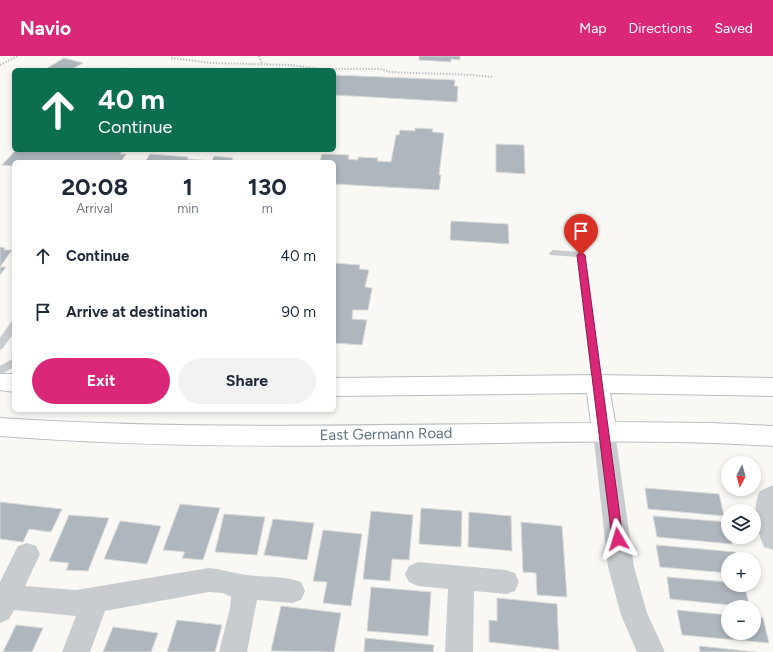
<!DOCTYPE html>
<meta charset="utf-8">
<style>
body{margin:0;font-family:Figtree,sans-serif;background:#f2f2f3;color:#1f2937;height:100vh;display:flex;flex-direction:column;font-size:15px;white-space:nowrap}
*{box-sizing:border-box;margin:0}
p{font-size:13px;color:#747a83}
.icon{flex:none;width:22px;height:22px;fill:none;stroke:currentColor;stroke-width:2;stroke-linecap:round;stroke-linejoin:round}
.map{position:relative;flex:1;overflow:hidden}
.details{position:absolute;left:12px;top:104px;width:324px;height:252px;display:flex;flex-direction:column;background:#fff;border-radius:6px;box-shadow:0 2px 6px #0003}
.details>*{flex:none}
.top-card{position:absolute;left:12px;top:12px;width:324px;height:84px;border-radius:6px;box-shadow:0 2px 6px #0003;background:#0b6e4f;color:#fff;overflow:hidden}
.needle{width:26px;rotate:186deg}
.fabs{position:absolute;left:721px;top:400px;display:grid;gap:8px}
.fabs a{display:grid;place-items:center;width:40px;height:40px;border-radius:50%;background:#fff;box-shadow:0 2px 6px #0003;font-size:20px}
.pin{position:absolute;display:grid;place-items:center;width:34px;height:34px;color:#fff;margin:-41px -17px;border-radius:50% 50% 50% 0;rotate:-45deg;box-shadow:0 0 4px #0007}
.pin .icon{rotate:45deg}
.me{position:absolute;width:44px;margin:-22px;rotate:353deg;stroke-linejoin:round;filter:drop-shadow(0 0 3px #0008)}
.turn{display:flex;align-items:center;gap:14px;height:84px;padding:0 20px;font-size:18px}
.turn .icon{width:52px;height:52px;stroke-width:2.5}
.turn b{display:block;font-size:28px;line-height:34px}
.eta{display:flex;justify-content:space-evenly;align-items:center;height:68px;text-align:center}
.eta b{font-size:24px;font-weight:700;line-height:28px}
.button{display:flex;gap:8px;margin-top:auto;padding:8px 20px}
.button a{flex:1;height:46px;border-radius:24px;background:#db2777;color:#fff;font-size:16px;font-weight:700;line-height:46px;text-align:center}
.button a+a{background:#f2f2f3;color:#1f2937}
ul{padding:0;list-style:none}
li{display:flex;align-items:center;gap:12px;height:56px;padding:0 20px}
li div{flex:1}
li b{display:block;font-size:15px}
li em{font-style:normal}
header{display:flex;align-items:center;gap:24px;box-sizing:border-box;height:56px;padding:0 20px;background:#db2777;color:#fff}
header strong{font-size:19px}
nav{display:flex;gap:22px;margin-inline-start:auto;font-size:14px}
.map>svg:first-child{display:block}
.building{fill:#aeb7bd;stroke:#dadad8}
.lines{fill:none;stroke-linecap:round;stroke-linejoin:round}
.secondary-casing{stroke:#b8bec2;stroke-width:2}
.path{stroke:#bfc2c4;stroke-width:2;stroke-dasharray:1.5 1.5;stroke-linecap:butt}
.service{fill:#c8cccf;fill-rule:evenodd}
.minor{fill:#c8cccf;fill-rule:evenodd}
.secondary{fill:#fff;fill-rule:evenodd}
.route{fill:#db2777;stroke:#8e194d}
.labels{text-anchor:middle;stroke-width:4;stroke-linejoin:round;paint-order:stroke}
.street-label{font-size:15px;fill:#617583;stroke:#fff}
</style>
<header>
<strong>Navio</strong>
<nav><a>Map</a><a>Directions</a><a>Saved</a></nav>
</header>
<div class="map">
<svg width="773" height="596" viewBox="0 0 773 596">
<rect width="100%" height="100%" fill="#f9f8f5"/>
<g class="building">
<path d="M419,0H460V4L451,3V6L419,4Z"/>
<path d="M64,2L83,7L70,14H44Z"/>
<path d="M122,12L164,14H121Z"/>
<path d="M334,19L455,24L454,30H458L457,46L334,39Z"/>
<path d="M415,72L433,73L432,76L444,77L439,119H441L439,134L334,128V106H313L314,104L320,105L322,98L349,99L348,103L358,104V101L378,102L377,105L391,106L396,79H399L400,74L415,75Z"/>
<path d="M496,88L524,89L525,118L496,116Z"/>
<path d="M16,94H123L120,98H126L121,106H14V110L2,109Z"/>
<path d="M150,98L188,101L187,103L212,105L214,100L233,102L232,104L259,106H145Z"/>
<path d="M451,165L508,168L509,188L450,184Z"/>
<path d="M0,191L5,192L4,194H12L0,211H6L0,219Z"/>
<path d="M334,207L360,209L359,213L369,214L365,231L372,232L368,254H353L352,263L367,264L362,289L334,287Z"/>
<path d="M645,432L719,438L724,460L648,453Z"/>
<path d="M0,446L62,453L51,476L29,473L23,486L0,483Z"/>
<path d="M180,448L220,452L203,504L182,502L185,496L163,494Z"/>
<path d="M421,452L462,455L461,491L419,488Z"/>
<path d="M371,455L413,459L409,504L392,503L390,525L363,523Z"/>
<path d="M469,456L511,460L512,495L468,491Z"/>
<path d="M224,458L265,461L257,499L215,496Z"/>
<path d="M69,459L109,462L88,515L66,514L69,507L49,505Z"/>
<path d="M653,460L727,466L728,481H731L732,488L657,481Z"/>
<path d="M273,463L314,467L307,504L264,499Z"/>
<path d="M120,465L161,470L147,508L104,503Z"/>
<path d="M521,466L562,470L567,541L537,539L536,517L523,516Z"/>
<path d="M323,474L362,478L351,550L323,547L327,526L313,525Z"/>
<path d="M656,489L735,496L737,503H728V517L660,511Z"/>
<path d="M667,521L728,526V529H744L750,551L670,543Z"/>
<path d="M371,531L431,536L428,580L367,575Z"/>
<path d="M497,542L557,548L559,594L489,586V564L497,565Z"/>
<path d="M281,550L341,557L334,596L271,595Z"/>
<path d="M677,554L728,559V577H754V561L763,562L769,587L682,579Z"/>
<path d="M177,564L222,569L215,596H167Z"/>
<path d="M16,569L43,572L32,596H3Z"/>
<path d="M113,571L158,577L151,596H103Z"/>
<path d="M365,582L434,589L433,596H364Z"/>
<path d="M699,590L756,596H700Z"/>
</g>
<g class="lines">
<g class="secondary-casing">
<g id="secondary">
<path d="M0,318H14V336L0,334Z"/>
<path d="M597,319L773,322V340L610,337L615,366L711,367L773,370V390C646,382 519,387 392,389C261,391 131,390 0,380V362C197,375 394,368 591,367L587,337L334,340V322Z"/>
</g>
</g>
<g class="path">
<path d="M259,0L262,8"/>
<path d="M171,2L212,7L292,9L320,13H381L390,16C424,18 458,17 492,21"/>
<path d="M0,9L18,0"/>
</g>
<g class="service">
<path d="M553,194L581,196L585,199L602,328L601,331H593L592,328L577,201L550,199L549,197Z"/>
<path d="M14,265V276L3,292L0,294V282L11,266Z"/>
<path d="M14,302V311L0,319V310Z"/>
</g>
<g class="minor">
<path d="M604,367L612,370L615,376L634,511L647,557L665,596H637L621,559L608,511L593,376L596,370Z"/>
<path d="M773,429V494L764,491C757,475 751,452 760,435Z"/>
<path d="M27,487L36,490L40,498L25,530L76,534L209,512C220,513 229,516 240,518C260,522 282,519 301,526L305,535L301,544L292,547L257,544L247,596H219L230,552L231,541L223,537L209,536L105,555L90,596H62L76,560L14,554L9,563L0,567V526L18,490Z"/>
<path d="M418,506L506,514L515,517L519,526L515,535L506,538L474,535L473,596H445L448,533L418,530L409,526L405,518L409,510Z"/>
</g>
<use href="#secondary" class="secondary"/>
</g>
<path class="route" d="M581,196L585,199L623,483L622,487L618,488L614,487L612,483L577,199Z"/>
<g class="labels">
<g class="street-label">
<text transform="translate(386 378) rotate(-1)" y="5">East Germann Road</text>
</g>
</g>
</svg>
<div class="fabs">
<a><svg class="needle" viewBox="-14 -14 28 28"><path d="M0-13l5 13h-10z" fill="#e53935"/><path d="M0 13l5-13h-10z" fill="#747a83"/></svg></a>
<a><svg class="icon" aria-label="layers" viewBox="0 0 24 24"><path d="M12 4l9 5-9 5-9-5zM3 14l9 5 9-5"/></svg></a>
<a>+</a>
<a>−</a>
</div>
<div class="pin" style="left:581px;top:199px;background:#d93025"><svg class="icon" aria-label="arrive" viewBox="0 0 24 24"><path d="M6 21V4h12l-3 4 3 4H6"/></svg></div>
<svg class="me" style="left:618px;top:483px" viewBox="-20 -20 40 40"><path d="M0-17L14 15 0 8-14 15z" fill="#db2777" stroke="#fff" stroke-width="4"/></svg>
<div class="top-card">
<div class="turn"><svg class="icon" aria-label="ahead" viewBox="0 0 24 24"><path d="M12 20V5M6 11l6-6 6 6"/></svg><div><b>40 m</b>Continue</div></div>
</div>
<section class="details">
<div class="eta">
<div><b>20:08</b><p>Arrival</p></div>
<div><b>1</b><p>min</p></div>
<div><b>130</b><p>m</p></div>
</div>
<ul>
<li><svg class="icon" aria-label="ahead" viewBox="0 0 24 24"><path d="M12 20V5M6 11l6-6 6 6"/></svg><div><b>Continue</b></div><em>40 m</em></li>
<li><svg class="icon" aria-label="arrive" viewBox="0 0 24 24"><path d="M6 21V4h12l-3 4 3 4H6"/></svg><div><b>Arrive at destination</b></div><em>90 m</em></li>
</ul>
<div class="button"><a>Exit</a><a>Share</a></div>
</section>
</div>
